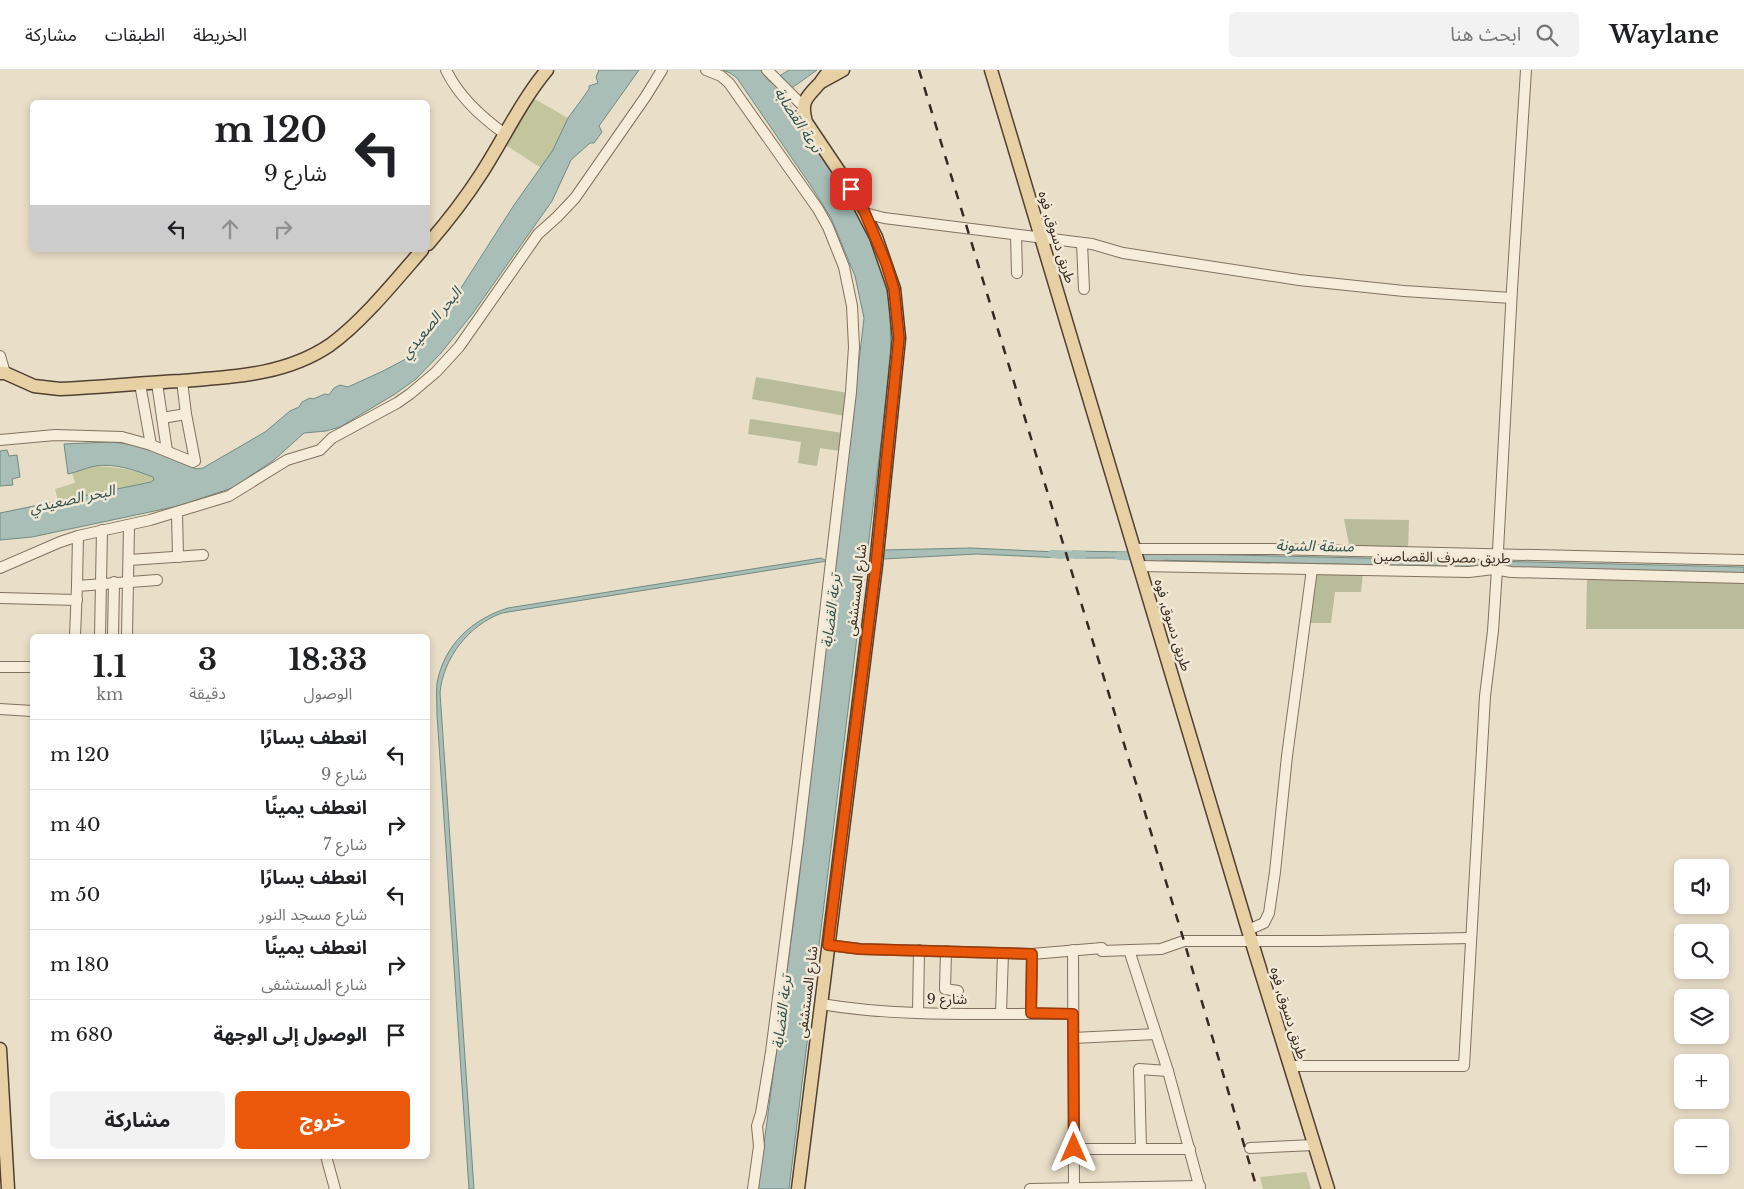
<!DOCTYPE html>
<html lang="ar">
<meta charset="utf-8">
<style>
body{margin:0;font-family:"Libre Baskerville","Noto Sans Arabic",serif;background:#f2f2f2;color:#202124;direction:rtl;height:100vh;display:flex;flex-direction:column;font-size:19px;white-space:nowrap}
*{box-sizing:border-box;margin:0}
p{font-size:16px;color:#757577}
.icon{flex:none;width:28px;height:28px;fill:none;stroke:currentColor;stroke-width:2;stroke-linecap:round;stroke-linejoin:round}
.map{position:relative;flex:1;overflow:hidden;direction:ltr}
.drawer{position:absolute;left:30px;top:564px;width:400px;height:525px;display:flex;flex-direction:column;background:#fff;border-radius:8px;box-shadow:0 2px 8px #0003;direction:rtl}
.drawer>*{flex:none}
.banner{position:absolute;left:30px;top:30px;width:400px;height:152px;border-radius:8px;box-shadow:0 2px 8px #0003;direction:rtl;background:#fff;color:#202124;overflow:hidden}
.controls{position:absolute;left:1674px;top:789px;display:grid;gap:10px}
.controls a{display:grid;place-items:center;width:55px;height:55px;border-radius:8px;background:#fff;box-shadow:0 2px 8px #0003;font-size:25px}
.pin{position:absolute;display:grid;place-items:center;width:42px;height:42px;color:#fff;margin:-21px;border-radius:10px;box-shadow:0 2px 8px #0006}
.me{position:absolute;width:55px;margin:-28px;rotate:0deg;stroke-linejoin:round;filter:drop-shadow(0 0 4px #0008)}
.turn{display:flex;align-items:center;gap:18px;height:105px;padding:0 20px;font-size:22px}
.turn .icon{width:65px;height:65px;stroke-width:2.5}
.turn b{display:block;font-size:35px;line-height:42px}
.lanes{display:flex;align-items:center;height:48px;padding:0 20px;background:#0003;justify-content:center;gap:25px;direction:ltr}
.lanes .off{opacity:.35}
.eta{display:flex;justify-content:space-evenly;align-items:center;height:85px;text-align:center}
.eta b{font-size:30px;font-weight:700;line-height:35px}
.primary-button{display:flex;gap:10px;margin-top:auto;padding:10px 20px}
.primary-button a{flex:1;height:58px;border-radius:8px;background:#ea580c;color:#fff;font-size:20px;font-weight:700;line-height:58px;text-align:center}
.primary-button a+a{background:#f2f2f2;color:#202124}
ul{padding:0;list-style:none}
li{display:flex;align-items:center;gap:15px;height:70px;padding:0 20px;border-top:1px solid #e0e0e0}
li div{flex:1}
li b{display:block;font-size:19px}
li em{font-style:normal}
header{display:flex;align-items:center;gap:30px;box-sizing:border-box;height:70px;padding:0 25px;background:#fff;border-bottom:1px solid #e0e0e0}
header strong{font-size:24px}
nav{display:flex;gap:28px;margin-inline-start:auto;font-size:18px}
.search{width:350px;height:45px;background:#f2f2f2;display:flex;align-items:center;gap:12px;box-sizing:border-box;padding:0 18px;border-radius:8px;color:#757577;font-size:19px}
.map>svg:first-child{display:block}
.green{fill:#c3c69d}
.cemetery{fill:#b9bc9b}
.water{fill:#a8beb7;stroke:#708b83}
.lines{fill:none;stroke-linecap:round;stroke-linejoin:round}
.canal{stroke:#a8beb7;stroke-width:8}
.minor-casing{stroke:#83715f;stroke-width:12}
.major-casing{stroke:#514033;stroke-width:15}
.minor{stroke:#f5ecda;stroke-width:10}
.major{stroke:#e7d0a4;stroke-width:12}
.rail{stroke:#352a21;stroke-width:2.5;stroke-dasharray:9 9;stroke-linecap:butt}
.route-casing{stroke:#983908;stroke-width:12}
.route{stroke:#ea580c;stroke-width:9}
.labels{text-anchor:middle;stroke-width:5;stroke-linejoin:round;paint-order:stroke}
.street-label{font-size:14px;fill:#352a21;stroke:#f1e9d6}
.water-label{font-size:15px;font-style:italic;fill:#325350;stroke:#f1e9d6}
</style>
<header>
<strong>Waylane</strong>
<div class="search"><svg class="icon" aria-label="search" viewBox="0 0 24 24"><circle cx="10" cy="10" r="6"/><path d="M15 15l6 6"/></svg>ابحث هنا</div>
<nav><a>الخريطة</a><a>الطبقات</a><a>مشاركة</a></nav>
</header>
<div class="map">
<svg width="1744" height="1119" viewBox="0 0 1744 1119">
<rect width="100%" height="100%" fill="#e9dec8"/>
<g class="green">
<path d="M533,28L568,48L553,80L541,98L504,74Z"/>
<path d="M95,396C116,397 133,399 153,407L154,410L151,412L58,431L55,419L75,413L72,403Z"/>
<path d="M1306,1102L1311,1119H1263L1260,1107Z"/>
</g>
<g class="cemetery">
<path d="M756,307L848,323L845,346L752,329Z"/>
<path d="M750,349L843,363L840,381L820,378L817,396L798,393L801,372L748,364Z"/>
<path d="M1344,449L1409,450L1408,480L1350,479Z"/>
<path d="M1316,501L1363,503L1361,522H1335L1331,553H1310Z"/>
<path d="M1587,506L1744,510V559H1586Z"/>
</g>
<g class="water">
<path d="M599,0H639L599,56L602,62L594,73H590L571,90L552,131L473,243L441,283L416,309L395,324L340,357L326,361L304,363L274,390L232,418L178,436L32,467L0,470V443L151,412L154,410L153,407C135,400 115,393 95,396C86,398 77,402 68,404L64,374L111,372L139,375L196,399L203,398L265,362L290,341L299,337L302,332L310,328L313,329L325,324L329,325L334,318L340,315L348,317L383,301L404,290L422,275L438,254L514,135L553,80L568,48L582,29L589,19V16L598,13L596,7Z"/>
<path d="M723,0H760L770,12L789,0H817L782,25L788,32L858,144L875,179L885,210L890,241L891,291L789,1119H758L798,818L864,248L855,206L831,148L811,116L737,8L730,3Z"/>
<path d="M7,380L9,386L17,385L20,407L12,409L13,415L0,416V381Z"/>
<path d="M971,478L1056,482H1061L1063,488L977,484L883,489V480Z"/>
<path d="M1072,481L1128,482L1129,488H1074Z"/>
<path d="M1149,483L1744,497V503L1151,490Z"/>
<path d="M821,488L827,491L502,543C469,555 443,588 440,623L474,1119H469L437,645C437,635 436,623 437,613C444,575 472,549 508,538Z"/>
</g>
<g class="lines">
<g class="canal">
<path d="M1052,484L1083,485"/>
<path d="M1119,486L1160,487"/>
</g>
<g class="minor-casing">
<g id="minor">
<path d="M446,0C459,27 481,47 505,64"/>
<path d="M706,0L721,6L729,13L818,139L828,157L844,197L852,236L854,277L851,322L798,772L771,982L761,1043L757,1056L759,1076L753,1119"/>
<path d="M767,0L804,37"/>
<path d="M865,143L884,148L1092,174L1123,183L1299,210L1404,221L1511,228"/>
<path d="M1016,165L1017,203"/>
<path d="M1082,173L1084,219"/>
<path d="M0,286L5,303"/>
<path d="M157,313L167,381"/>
<path d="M140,314L151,375"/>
<path d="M162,348L186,344"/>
<path d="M0,370L55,365L122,367L151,375L193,392L195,391L186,344L182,311"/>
<path d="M177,442L178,487"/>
<path d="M1135,479H1272L1744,490"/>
<path d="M129,490L203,485"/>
<path d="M1140,496L1469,502L1494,499L1511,502L1744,508"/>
<path d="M0,498L60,472L78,466L150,450L229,426L287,390L320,380L332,368L397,333L410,324L436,302L459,277L538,164L557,147L575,128L646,26L662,0"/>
<path d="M77,516L78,466"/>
<path d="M0,528L77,530"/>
<path d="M75,566L77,516L157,510"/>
<path d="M100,566L102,460"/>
<path d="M113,566L114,512"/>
<path d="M127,566L129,456"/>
<path d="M0,597H32"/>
<path d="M0,639L32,641"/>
<path d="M1248,860L1264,853L1269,843L1275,802L1287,686L1312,499"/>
<path d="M828,875L860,879L1032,884L1102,878"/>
<path d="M1073,880L1074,1119"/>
<path d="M1129,880L1168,1001L1200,1119"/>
<path d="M946,881L945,919L958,921"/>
<path d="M1102,881L1161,879L1184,871H1320L1471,868"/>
<path d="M821,934C904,948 989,943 1073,944"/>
<path d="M918,943L919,880"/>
<path d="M1001,943L1003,883"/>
<path d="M1031,943L1032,884"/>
<path d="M1073,968L1156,964"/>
<path d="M1290,996H1464L1485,626L1493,561L1497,499L1512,219L1526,0"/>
<path d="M1250,1078L1314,1075"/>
<path d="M1074,1079H1190"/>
<path d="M1141,1079L1139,999L1168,1001"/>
<path d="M326,1086L335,1119"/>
<path d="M1030,1119L1200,1116"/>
</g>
</g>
<g class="major-casing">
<g id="major">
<path d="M991,0L1248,860L1328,1119"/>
<path d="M823,11L843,0"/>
<path d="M428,174C447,152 465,129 481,104C503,70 521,31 547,0"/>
<path d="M0,303H5L34,316L60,319C101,317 141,313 181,311C233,307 286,305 330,275C362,252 396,210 422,180"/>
<path d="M0,979L8,1119"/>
<path d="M798,1119L876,495L899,268L894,219L876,167L851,119L806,52C800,31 807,27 820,13C823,9 826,4 830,0"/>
</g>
</g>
<use href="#minor" class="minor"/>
<use href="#major" class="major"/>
<path class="rail" d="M919,0L1184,871L1257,1119"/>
</g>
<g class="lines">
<g class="route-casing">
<path id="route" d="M851,119L865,143L886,193L894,219L899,268L876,495L828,875L860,879L1032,884L1031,943L1073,944L1074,1078"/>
</g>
<use href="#route" class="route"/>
</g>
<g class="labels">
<g class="street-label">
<text transform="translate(1057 167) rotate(73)" y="5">طريق دسوق, فوه</text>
<text transform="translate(1442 487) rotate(1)" y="5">طريق مصرف القصاصين</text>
<text transform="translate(856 520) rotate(-83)" y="5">شارع المستشفى</text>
<text transform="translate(1173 555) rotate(73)" y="5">طريق دسوق, فوه</text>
<text transform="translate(807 922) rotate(-83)" y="5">شارع المستشفى</text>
<text x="947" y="934">شارع 9</text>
<text transform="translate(1289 943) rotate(73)" y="5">طريق دسوق, فوه</text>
</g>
<g class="water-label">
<text transform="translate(798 50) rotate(57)" y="5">ترعة القضابة</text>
<text transform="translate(431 253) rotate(-51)" y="5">البحر الصعيدي</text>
<text transform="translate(72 429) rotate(-12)" y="5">البحر الصعيدي</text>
<text transform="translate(1315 476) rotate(1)" y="5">مسقة الشونة</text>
<text transform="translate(831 541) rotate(-83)" y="5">ترعة القضابة</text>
<text transform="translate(782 942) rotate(-83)" y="5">ترعة القضابة</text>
</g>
</g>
</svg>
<div class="controls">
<a><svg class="icon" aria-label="sound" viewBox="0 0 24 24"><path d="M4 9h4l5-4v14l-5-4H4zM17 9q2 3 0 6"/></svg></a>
<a><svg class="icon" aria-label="search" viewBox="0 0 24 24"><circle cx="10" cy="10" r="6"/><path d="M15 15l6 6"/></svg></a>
<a><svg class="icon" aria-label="layers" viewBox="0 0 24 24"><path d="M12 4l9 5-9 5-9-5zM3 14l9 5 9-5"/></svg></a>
<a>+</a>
<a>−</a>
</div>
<div class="pin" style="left:851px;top:119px;background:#d93025"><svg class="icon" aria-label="arrive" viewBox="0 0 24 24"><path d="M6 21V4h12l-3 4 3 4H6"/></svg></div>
<svg class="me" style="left:1074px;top:1078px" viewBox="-20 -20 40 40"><path d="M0-17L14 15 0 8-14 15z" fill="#ea580c" stroke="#fff" stroke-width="4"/></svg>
<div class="banner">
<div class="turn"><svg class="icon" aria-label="left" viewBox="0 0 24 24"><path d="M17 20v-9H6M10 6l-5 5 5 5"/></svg><div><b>120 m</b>شارع 9</div></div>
<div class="lanes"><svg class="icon" aria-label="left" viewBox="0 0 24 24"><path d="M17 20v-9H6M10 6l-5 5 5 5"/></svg><svg class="icon off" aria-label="ahead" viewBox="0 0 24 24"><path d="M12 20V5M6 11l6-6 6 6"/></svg><svg class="icon off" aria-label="right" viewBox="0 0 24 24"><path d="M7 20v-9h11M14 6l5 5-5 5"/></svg></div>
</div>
<section class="drawer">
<div class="eta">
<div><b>18:33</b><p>الوصول</p></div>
<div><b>3</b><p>دقيقة</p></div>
<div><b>1.1</b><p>km</p></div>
</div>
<ul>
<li><svg class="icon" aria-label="left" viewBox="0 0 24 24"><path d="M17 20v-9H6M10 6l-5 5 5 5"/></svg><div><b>انعطف يسارًا</b><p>شارع 9</p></div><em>120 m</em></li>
<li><svg class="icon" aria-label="right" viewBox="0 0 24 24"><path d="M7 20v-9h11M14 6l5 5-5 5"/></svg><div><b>انعطف يمينًا</b><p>شارع 7</p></div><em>40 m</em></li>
<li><svg class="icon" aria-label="left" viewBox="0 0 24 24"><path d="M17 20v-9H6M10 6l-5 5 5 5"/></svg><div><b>انعطف يسارًا</b><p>شارع مسجد النور</p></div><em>50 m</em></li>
<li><svg class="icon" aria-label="right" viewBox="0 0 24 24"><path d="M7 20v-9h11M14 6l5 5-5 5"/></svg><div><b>انعطف يمينًا</b><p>شارع المستشفى</p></div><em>180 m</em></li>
<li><svg class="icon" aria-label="arrive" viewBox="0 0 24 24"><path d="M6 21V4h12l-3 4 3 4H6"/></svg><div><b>الوصول إلى الوجهة</b></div><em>680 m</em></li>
</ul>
<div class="primary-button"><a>خروج</a><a>مشاركة</a></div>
</section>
</div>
